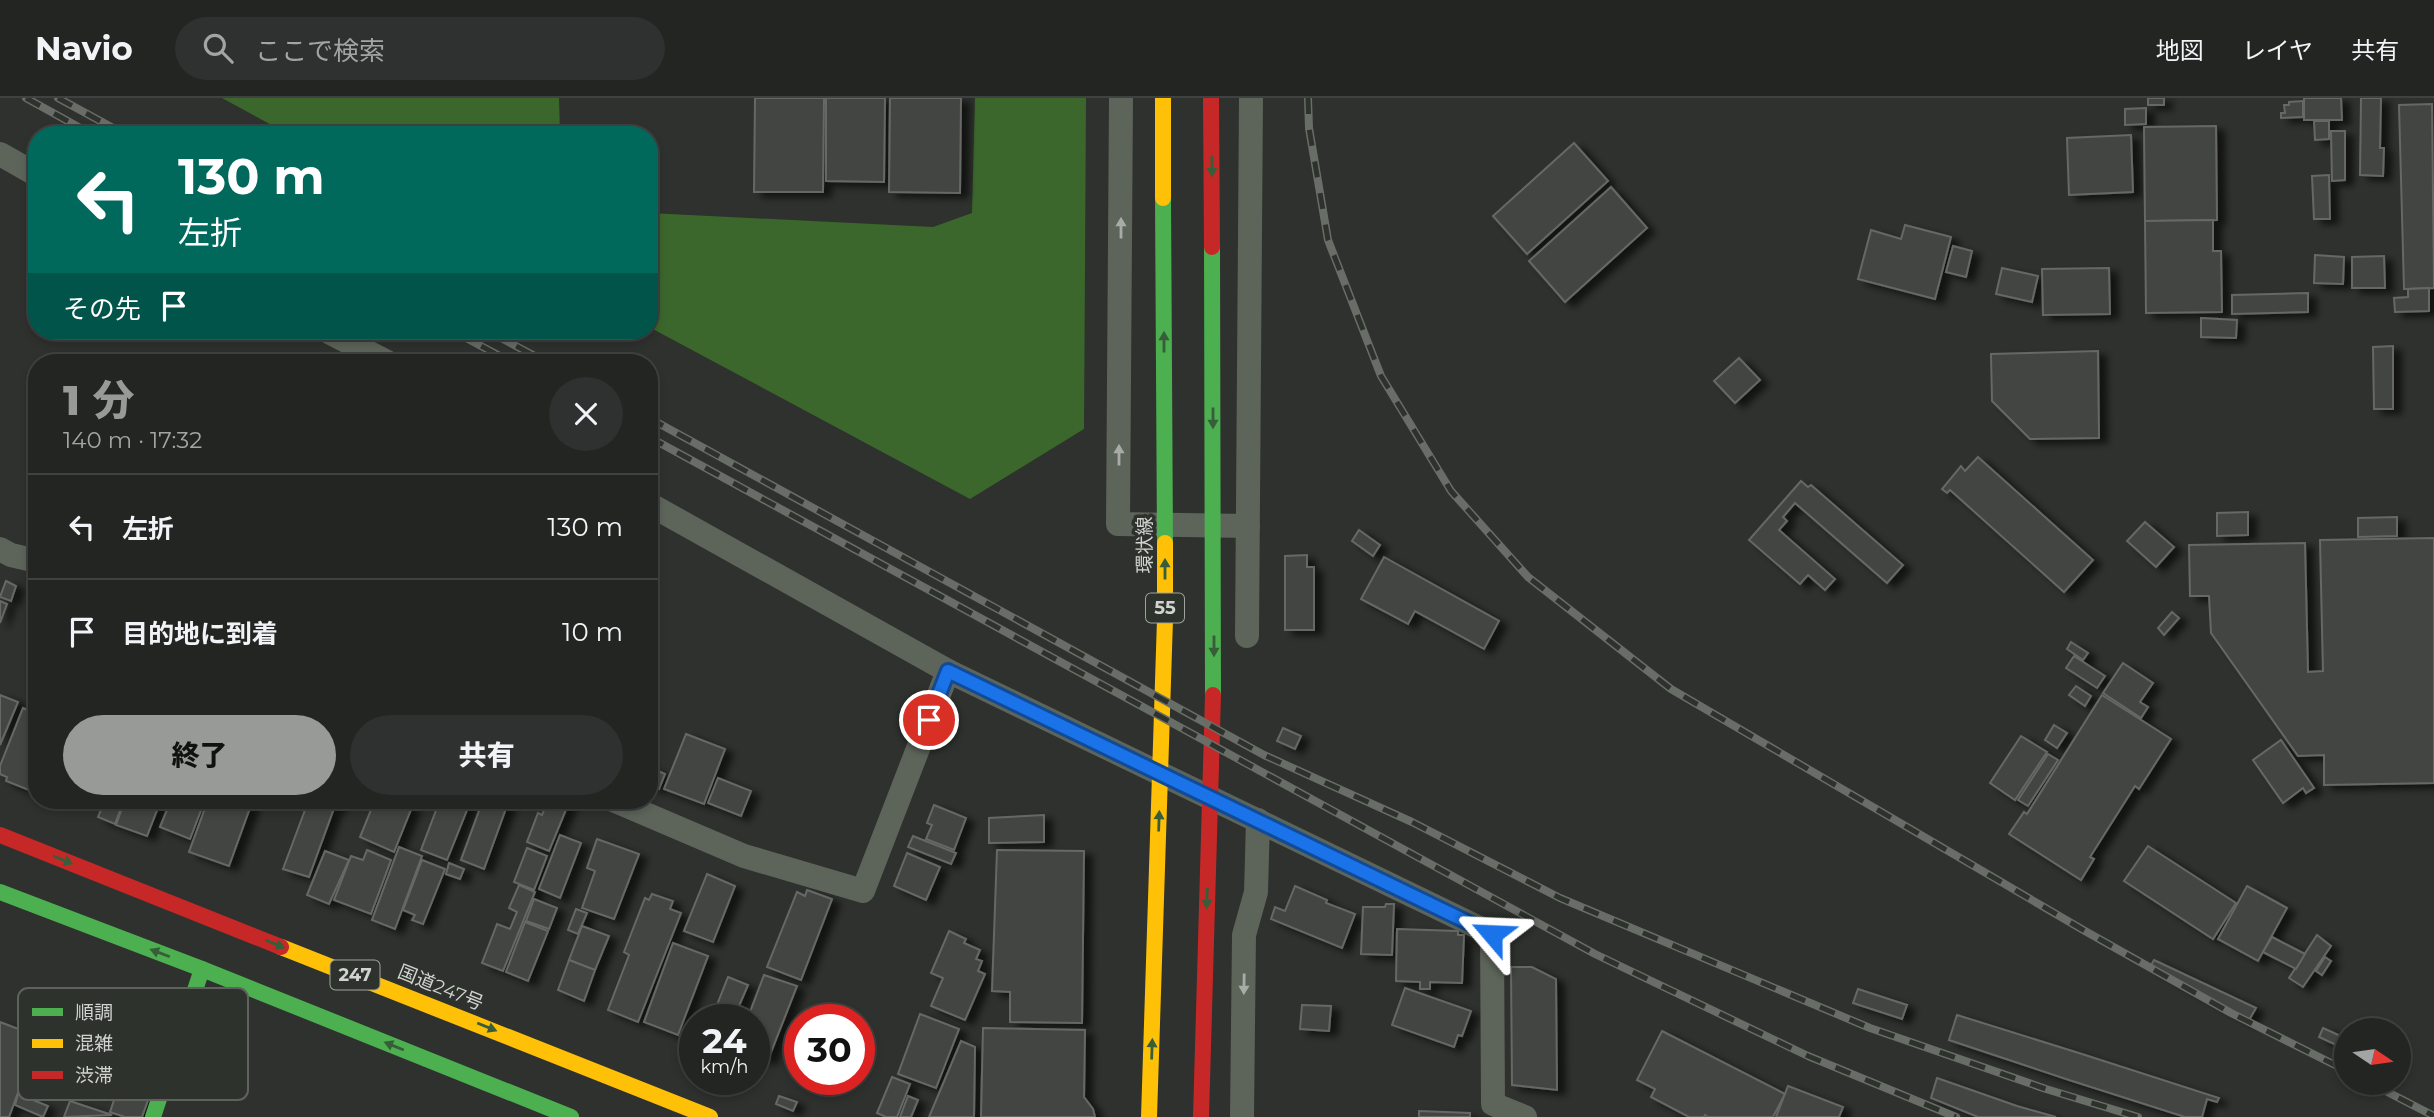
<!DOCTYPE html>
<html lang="ja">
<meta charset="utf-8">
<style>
body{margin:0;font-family:Montserrat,"Noto Sans JP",sans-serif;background:#2e312f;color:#f1f3f6;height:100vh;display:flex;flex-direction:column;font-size:26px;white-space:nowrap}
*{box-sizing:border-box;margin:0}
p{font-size:23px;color:#a2a5a5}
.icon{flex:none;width:38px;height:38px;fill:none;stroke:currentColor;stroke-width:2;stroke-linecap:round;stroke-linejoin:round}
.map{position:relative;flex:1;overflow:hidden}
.side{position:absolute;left:28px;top:256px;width:630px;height:455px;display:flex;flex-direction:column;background:#222522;border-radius:28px;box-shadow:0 4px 10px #0003,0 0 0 2px #3f4240}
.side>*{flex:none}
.hud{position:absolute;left:28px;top:28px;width:630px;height:214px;border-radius:28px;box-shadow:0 4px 10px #0003,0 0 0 2px #3f4240;background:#00695c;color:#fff;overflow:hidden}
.needle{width:46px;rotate:103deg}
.fabs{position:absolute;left:2334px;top:920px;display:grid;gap:14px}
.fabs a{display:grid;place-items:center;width:77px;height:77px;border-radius:50%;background:#222522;box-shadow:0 4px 10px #0003,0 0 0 2px #3f4240;font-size:35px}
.speed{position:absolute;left:679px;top:906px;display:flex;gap:14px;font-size:35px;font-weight:700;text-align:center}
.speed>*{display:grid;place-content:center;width:91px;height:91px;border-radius:50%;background:#222522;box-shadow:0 4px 10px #0003,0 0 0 2px #3f4240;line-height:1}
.speed small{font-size:18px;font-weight:400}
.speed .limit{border:10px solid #d22;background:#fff;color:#111}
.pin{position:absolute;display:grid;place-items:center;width:60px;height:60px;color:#fff;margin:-30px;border:4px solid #fff;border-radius:50%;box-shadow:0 2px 7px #0007}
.me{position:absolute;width:77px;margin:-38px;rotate:296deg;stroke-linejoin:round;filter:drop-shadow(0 0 5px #0008)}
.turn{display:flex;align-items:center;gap:24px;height:147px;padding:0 35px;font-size:32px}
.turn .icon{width:91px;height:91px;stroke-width:2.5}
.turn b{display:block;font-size:49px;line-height:60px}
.then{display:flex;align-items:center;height:66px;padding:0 35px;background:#0003;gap:14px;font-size:26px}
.round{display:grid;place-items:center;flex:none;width:74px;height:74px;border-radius:37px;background:#2e312f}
.summary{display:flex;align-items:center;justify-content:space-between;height:119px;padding:0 35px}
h1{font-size:42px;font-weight:800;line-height:52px;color:#979a96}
.primary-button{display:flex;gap:14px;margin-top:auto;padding:14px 35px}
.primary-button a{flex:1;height:80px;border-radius:42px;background:#979a96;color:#111;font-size:28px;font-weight:800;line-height:80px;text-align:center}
.primary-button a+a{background:#2e312f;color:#f1f3f6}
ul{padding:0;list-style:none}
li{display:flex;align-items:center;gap:21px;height:105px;padding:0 35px;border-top:2px solid #3f4240}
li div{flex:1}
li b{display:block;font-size:26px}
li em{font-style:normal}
header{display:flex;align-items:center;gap:42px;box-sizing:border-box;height:98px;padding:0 35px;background:#222522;border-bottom:2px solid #3f4240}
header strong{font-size:33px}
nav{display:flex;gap:38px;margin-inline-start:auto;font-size:24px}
.search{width:490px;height:63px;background:#2e312f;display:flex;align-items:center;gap:18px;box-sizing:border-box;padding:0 24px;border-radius:38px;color:#a2a5a5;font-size:26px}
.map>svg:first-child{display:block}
.forest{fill:#3b672c}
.building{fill:#424542;stroke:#666865;stroke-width:2;filter:url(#shadow)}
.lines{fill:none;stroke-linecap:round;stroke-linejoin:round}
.street{stroke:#5d645a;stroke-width:24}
.fast{stroke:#4caf50;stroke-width:16}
.slow{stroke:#ffc107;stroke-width:16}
.jam{stroke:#c62828;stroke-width:16}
.rail-casing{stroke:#696d67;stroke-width:8}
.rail{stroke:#2d322c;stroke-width:5;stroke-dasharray:16;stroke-linecap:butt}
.oneway{fill:#385e39}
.oneway2{fill:#a8aca6}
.route-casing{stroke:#114b97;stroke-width:18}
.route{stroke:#1a73e8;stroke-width:12}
.labels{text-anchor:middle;stroke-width:7;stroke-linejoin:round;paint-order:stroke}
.shield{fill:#2d322c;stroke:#9fa39e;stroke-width:2}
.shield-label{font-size:18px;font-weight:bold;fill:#d0d3cf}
.street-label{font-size:19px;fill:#d0d3cf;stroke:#2d322c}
.key{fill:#2d322c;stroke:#5e625d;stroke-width:2}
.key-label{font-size:19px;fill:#d0d3cf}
</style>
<header>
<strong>Navio</strong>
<div class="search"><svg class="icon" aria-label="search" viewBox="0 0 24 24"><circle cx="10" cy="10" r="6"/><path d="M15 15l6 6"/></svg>ここで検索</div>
<nav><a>地図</a><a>レイヤ</a><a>共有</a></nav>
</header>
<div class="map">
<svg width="2434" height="1019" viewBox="0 0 2434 1019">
<defs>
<filter id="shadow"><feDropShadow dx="8" dy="4.5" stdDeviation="3.5" flood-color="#0009"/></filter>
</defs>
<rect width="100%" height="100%" fill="#2e312d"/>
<g class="forest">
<path d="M222,0H559L560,37H290Z"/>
<path d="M975,0H1086L1084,331L970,401L649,229V115L933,129L972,115Z"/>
</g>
<g class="building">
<path d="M755,0H824L823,94H754Z"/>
<path d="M826,0H885L884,84L826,83Z"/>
<path d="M890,0H961L960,95L889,94Z"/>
<rect x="2148" y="0" width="16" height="7"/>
<path d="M2304,0H2341L2342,22H2304Z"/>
<path d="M2361,0H2381L2380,50H2384L2383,78L2360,77Z"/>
<path d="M2303,3V19L2281,20V15H2285L2284,7H2289V4Z"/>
<path d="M2432,6L2434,190L2404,191L2399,7Z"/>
<path d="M2146,10V26L2125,27V11Z"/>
<path d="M2314,23H2329V41L2315,42Z"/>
<path d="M2216,28L2217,122L2145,123L2144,29Z"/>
<path d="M2331,33H2345V82L2332,83Z"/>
<path d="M2131,37L2133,94L2069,97L2067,40Z"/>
<path d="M1574,45L1608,83L1527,156L1493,118Z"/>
<path d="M2329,77L2330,121H2314L2312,78Z"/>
<path d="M1611,89L1647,130L1565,204L1529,163Z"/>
<path d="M2213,122V153H2221L2222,214L2146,215L2145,123Z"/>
<path d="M1905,127L1951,139L1935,201L1858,181L1871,132L1901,141Z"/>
<path d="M1953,148L1972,153L1966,179L1946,174Z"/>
<path d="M2315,157L2344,159L2343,186L2314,185Z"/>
<path d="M2384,158L2385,190H2352V159Z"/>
<path d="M2002,170L2038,178L2032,204L1996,196Z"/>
<path d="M2109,170L2110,216L2043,217L2042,171Z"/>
<path d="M2429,190V213L2395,214L2394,200L2408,199V191Z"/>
<path d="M2308,195V214L2232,216V197Z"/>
<path d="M2201,220L2237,222L2236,240L2201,239Z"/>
<path d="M2393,248V311H2374L2373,249Z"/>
<path d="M2098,253L2099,340L2030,341L1992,303L1991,256Z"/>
<path d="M1739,260L1760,282L1735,305L1714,283Z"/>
<path d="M1978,359L2093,462L2064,494L1950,392L1947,395L1942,391L1961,368L1965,373Z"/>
<path d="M1801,383L1808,389L1811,387L1903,467L1887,485L1795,405L1783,419L1787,423L1779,432L1835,481L1825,492L1808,477L1800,486L1749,442Z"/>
<path d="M2248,414V437L2217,438V415Z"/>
<path d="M2397,419V438L2358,439V420Z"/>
<path d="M2145,424L2174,449L2156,469L2127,443Z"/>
<path d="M1359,432L1380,447L1373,458L1352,443Z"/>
<path d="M2434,440V685L2324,687V657L2298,658L2211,535L2209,498H2190L2189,447L2305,445L2308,574L2323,573L2320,442Z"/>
<path d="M1307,457V469H1314V532H1285V458Z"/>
<path d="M1384,459L1499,523L1484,551L1415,513L1408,526L1361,501Z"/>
<path d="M6,483L16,488L11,503L0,499Z"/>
<path d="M0,503L7,506L0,525Z"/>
<path d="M2172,514L2179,520L2164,537L2158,530Z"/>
<path d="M2071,544L2088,555L2083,562L2067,551Z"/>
<path d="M2074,558L2105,578L2097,590L2066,570Z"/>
<path d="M2123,565L2153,585L2140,604L2148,609L2141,620L2103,595Z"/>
<path d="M2076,588L2091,598L2085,608L2069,597Z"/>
<path d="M0,597L18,604L0,647Z"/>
<path d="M2102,597L2171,641L2139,691L2135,688L2090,759L2094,761L2081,782L2009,736L2024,714L2027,716Z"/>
<path d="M23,610L35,615L34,617L37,619V671L29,692L6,683L7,679L0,676V668Z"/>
<path d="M2054,627L2067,635L2057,650L2045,642Z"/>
<path d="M1283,630L1301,638L1295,651L1277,643Z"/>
<path d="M686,636L725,651L704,706L664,691Z"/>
<path d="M2021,638L2047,654L2015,702L1990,685Z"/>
<path d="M2281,642L2314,690L2306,695L2303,690L2283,705L2253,662Z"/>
<path d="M2048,656L2058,662L2028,708L2018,702Z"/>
<path d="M649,669L665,676L659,691L649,687Z"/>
<path d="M718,680L751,693L741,718L708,705Z"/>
<path d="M105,702H124L115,726L98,719Z"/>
<path d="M125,702H161L147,738L116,727Z"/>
<path d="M171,702H205L190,741L160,729Z"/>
<path d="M208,702H237L251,707L229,768L189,754Z"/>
<path d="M311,702H339L336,711Z"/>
<path d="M375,702H395L412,709L394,754L360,739Z"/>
<path d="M440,702H471L447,762L421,752Z"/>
<path d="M483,702H498L508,705L484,771L461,762Z"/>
<path d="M548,702H570L549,753L527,744L538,715L542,717Z"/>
<path d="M308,704L333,713L309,779L283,771Z"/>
<path d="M934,707L966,720L954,752L926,741L932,727L927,725Z"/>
<path d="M1044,717V744L989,745V720Z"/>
<path d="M560,737L581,745L560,800L539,791Z"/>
<path d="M913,738L956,755L951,766L908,749Z"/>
<path d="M597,741L639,756L614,821L582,810L595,773L587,770Z"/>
<path d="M2148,748L2236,805L2213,841L2124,783Z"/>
<path d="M399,749L422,758L395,831L372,822Z"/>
<path d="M527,750L547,758L534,792L514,784Z"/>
<path d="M367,752L391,762L371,816L334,802L351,758L363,762Z"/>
<path d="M997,752L1084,753L1082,925L1010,924V894L992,893Z"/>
<path d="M325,753L349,762L329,806L307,797Z"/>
<path d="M907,755L940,769L926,802L894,788Z"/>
<path d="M422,762L445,771L423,826L412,822L415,817L403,812Z"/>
<path d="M449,765L464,771L460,781L446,776Z"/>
<path d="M707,776L735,788L713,844L684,833Z"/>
<path d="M519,787L535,794L503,873L482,865L497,826L510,831L517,814L509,810Z"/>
<path d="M1295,788L1327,802L1326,805L1355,816L1342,850L1271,821L1275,809L1285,813Z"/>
<path d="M2247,788L2287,810L2258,863L2218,841Z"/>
<path d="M807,792L832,801L801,882L767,869L797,794L805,798Z"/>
<path d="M652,796L673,803L670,811L681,815L638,924L608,912L629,857L624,854L645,800L649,802Z"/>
<path d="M534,801L557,810L549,831L526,823Z"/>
<path d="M1386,806H1394L1392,857L1361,856L1363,809H1385Z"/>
<path d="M576,811L587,815L578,836L568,832Z"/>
<path d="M525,824L548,833L528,883L506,874Z"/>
<path d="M582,828L609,838L595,872L569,862Z"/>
<path d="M1397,831L1458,833V837H1464L1462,885L1430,884V891H1420V884L1396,883Z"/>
<path d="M949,833L966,841L964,845L980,852L976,861L982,863L978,873L985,876L965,922L931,908L943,880L931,875Z"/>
<path d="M2317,837L2331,848L2303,889L2289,880Z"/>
<path d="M2272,839L2305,856L2296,871L2263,854Z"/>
<path d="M673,845L708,858L678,937L644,924Z"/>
<path d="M2325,859L2331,863L2322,877L2316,873Z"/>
<path d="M569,862L595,872L584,903L558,892Z"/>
<path d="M2154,862L2256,910L2248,924L2150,869Z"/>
<path d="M1511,869H1532L1556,881L1557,992L1512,987Z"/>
<path d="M764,877L797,888L768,962L754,957V922H747Z"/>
<path d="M728,879L748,887L739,908L749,912L745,922H711Z"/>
<path d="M1405,890L1471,913L1462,938L1458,937L1454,949L1392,927Z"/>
<path d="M1858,891L1907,907L1902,921L1853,905Z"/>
<path d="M1302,907L1331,908L1329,933L1300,931Z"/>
<path d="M920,916L959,931L936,990L898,976Z"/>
<path d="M1957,917L2082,956L2219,1000L2217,1004L2207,1001L2202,1019H2185L2069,982L1949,942Z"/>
<path d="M0,924L58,946L45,980L26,973L9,1019H0Z"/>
<path d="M983,930L1085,932L1084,999L1093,1011L1095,1019H981Z"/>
<path d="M2323,930L2347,941V952L2319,939Z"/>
<path d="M1662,933L1785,996L1773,1019H1708L1705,1017L1704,1019H1689L1651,999L1655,991L1637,982Z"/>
<path d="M961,943L975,949L974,1019H929Z"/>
<path d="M892,979L910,986L897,1019H886L877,1015Z"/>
<path d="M1937,980L2017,1008L2056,1019H1978L1931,1000Z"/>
<path d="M121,981L152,991L142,1019H125L110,1014Z"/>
<path d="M1788,988L1843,1009L1839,1019H1776Z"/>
<path d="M18,996L48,1008L43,1019L15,1007Z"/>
<path d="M779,998L797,1004L793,1013L776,1006Z"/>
<path d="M908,998L918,1002L911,1019H900Z"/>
<path d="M70,1003L112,1017L64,1019Z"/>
<path d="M1419,1013L1470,1015V1019H1419Z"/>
</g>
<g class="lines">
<g class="street">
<path d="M1121,0L1118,426L1248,428"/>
<path d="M0,56L37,77"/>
<path d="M327,233L387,264"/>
<path d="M649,406L948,573L1492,836L1493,1006L1525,1019"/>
<path d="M0,451L11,457L37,463"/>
<path d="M1247,538L1251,0"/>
<path d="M613,702L744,758L863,793L948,573"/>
<path d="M1242,1019L1244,837L1256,794L1258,722"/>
</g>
<g class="fast">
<path d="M1163,100L1165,445"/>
<path d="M1212,149L1213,597"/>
<path d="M0,794L202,871L571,1019"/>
<path d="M153,1019L202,871"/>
</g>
<g class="slow">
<path d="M1163,0V100"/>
<path d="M281,849L710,1019"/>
<path d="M1149,1019L1165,521V445"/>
</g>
<g class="jam">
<path d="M1211,0L1212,149"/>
<path d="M0,737L281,849"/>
<path d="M1201,1019L1213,597"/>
</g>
<g class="rail-casing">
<g id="rail">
<path d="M26,0L93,37"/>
<path d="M58,0L126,37"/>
<path d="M1308,0L1309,30L1328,142L1381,278L1451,393L1528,479L1671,591L2085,833L2231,915L2347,973"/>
<path d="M453,233L511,264"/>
<path d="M488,233L546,264"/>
<path d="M649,320L1264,657L1412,724L1560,800L1870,930L2046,991L2138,1019"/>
<path d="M649,339L1595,856L1808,958L1956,1019"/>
<path d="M2370,985L2434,1018"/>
</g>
</g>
<use href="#rail" class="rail"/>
</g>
<defs><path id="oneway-solid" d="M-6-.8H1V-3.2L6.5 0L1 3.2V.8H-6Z" transform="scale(1.75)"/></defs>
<g class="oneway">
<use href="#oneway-solid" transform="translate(1212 68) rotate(90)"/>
<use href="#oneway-solid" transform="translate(1164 244) rotate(-90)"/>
<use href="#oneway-solid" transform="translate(1213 320) rotate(90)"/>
<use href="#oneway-solid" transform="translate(1165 471) rotate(-90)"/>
<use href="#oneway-solid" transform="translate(1214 548) rotate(90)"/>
<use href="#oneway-solid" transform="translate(1159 723) rotate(-88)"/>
<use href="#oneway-solid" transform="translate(63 762) rotate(22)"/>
<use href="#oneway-solid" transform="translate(1207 800) rotate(92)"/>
<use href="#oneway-solid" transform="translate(275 846) rotate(22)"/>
<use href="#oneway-solid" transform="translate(160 855) rotate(-159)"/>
<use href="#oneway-solid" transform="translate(487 929) rotate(22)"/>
<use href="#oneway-solid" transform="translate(394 948) rotate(-158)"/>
<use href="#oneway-solid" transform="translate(1152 951) rotate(-88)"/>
</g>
<g class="oneway2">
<use href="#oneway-solid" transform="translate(1121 130) rotate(-90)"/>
<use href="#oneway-solid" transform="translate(1119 357) rotate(-90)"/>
<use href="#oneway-solid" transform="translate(1244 886) rotate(91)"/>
</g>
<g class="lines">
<g class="route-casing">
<path id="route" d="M929,622L948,573L1492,836"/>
</g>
<use href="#route" class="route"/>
</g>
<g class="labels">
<g class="shield">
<rect x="1146" y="495.5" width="38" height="29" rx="5"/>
<rect x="330.5" y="862.5" width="49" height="29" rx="5"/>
</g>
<g class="shield-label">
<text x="1165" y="516">55</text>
<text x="355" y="883">247</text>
</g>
<g class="street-label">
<text transform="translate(1144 447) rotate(-90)" y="7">環状線</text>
<text transform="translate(441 889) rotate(22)" y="7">国道247号</text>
</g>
</g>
<rect x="18" y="890" width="230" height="112" rx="10" class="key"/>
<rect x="32" y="910" width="31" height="8" fill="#4caf50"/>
<rect x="32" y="941" width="31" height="9" fill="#ffc107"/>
<rect x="32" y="973" width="31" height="8" fill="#c62828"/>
<g class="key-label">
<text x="75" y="921">順調</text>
<text x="75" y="952">混雑</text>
<text x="75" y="984">渋滞</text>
</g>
</svg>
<div class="fabs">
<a><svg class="needle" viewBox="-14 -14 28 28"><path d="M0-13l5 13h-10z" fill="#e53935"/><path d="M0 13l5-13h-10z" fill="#a2a5a5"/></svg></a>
</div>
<div class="speed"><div>24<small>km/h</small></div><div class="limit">30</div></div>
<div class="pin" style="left:929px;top:622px;background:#d93025"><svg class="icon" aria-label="arrive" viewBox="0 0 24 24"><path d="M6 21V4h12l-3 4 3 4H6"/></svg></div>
<svg class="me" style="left:1492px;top:836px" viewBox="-20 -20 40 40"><path d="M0-17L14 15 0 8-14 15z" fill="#1a73e8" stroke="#fff" stroke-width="4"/></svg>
<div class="hud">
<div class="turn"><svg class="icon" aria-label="left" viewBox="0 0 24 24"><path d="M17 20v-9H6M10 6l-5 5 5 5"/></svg><div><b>130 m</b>左折</div></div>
<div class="then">その先<svg class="icon" aria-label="arrive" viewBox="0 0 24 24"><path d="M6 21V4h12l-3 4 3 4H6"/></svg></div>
</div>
<section class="side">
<div class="summary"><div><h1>1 分</h1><p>140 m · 17:32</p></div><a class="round"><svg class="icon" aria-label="close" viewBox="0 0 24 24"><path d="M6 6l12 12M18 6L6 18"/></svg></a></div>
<ul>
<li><svg class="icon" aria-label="left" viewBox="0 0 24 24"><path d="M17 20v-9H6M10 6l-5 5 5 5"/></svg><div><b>左折</b></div><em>130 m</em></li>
<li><svg class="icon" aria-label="arrive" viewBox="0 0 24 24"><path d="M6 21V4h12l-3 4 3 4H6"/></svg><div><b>目的地に到着</b></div><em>10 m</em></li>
</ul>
<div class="primary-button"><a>終了</a><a>共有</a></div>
</section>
</div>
